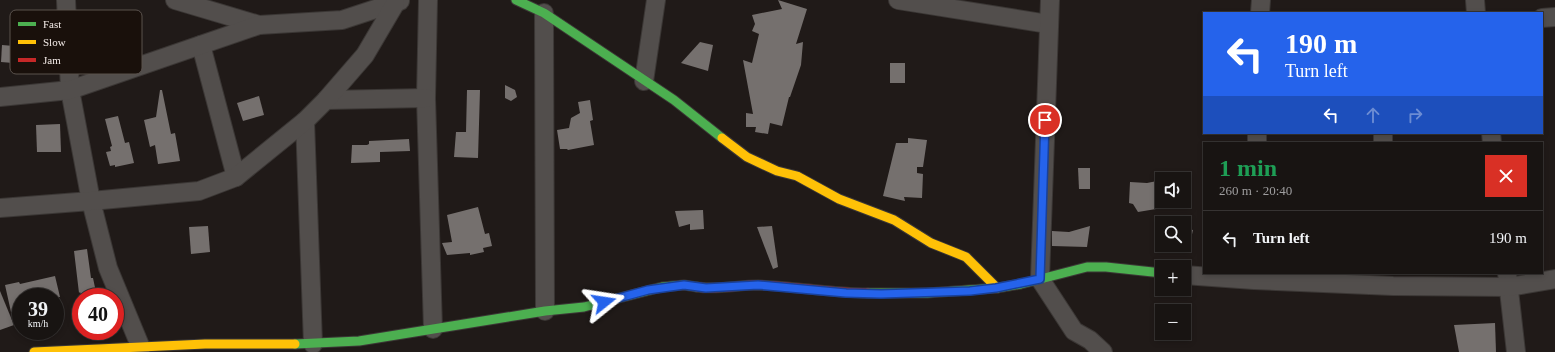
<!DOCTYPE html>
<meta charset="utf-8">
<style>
body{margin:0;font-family:Georgia,serif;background:#252120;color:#f1f3f6;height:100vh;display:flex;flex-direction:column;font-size:15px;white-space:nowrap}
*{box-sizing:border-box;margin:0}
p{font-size:13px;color:#9f9e9f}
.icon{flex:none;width:22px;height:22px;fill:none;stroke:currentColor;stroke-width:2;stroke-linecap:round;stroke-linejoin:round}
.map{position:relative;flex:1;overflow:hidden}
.details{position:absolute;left:1203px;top:142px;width:340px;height:132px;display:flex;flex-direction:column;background:#181412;border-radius:0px;box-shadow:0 2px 6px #0003,0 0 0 1px #363332}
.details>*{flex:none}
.hud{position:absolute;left:1203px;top:12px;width:340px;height:122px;border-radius:0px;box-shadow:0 2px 6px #0003,0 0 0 1px #363332;background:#2563eb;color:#fff;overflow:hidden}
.buttons{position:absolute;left:1155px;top:172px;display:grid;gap:8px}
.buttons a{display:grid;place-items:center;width:36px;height:36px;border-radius:0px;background:#181412;box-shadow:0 2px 6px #0003,0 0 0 1px #363332;font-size:20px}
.speed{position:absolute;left:12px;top:288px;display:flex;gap:8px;font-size:20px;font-weight:700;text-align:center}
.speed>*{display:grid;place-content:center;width:52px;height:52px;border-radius:50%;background:#181412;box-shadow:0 2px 6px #0003,0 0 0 1px #363332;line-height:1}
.speed small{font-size:10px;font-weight:400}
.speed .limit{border:6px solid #d22;background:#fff;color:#111}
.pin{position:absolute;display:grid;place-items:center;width:34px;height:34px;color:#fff;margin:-17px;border:2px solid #fff;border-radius:50%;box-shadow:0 1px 4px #0007}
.me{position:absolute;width:44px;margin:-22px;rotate:75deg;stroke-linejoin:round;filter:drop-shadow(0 0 3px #0008)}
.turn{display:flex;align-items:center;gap:14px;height:84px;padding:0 16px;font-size:18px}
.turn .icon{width:52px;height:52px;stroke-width:2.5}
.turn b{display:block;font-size:28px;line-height:34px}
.lanes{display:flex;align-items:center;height:38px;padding:0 16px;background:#0003;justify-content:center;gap:20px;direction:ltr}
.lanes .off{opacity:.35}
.round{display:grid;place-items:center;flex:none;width:42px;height:42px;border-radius:0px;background:#252120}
.head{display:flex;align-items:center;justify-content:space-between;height:68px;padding:0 16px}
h1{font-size:24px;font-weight:800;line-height:30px;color:#1e9e55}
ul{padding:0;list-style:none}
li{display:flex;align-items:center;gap:12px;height:56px;padding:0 16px;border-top:1px solid #363332}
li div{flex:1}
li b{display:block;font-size:15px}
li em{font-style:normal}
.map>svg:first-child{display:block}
.building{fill:#75706e}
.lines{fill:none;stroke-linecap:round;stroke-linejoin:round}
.street-casing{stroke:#3b3735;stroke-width:20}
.fast-casing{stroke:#3b3735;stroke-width:11}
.slow-casing{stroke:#3b3735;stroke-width:11}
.jam-casing{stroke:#3b3735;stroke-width:11}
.street{stroke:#524e4c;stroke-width:18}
.fast{stroke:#4caf50;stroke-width:9}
.slow{stroke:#ffc107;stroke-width:9}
.jam{stroke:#c62828;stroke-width:9}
.route-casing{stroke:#184099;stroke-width:10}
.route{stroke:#2563eb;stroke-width:7}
.key{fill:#19100b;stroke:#5a524d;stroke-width:1}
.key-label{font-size:11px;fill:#f3ebe8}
</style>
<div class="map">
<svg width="1555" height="352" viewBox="0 0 1555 352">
<rect width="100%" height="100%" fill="#201a18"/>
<g class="building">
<path d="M778,0L807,9L796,44L803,42L801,65L790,97H789L782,126L770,123L768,134L755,132L756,127H746V113L753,114L743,60L752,63L759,34L752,31L755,24L752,15L782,9Z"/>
<path d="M700,42L713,45L708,71L681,63Z"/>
<path d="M2,45L14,46L13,63L1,62Z"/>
<rect x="890" y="63" width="15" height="20"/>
<path d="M505,85L515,90L517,97L511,101L505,98Z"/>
<path d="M160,90H162L171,134L175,133L180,161L158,164L155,145L150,147L144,120L156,117Z"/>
<path d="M467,90H480L478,158L454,157L456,132H466Z"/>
<path d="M259,96L264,115L243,121L237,103Z"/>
<path d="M590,100L593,120L590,121L594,145L568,150L567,149H560L557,130L569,128L571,118L580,113L578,102Z"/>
<path d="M118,116L125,143L129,142L134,163L115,167V165L110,166L106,152L111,151L110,147L112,146L105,119Z"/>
<path d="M60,124L61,152H37L36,125Z"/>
<path d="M908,138L927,140L923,167H917V173L923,174L922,198L904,197L905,201L883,196L896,143H908Z"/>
<path d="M409,139L410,151L380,152V162L351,163L352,145H367L369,144V141Z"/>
<path d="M1078,168H1090V189H1079Z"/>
<path d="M1162,180V201H1184V191L1186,204L1138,212L1133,204L1129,203L1130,182L1147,183Z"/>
<path d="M478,207L485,234L489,233L492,246L483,248L484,252L470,255V253L447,255L442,243L452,242L447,215Z"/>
<path d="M703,210L704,229L690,230V224L679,227L675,211Z"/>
<path d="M208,226L210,252L191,254L189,227Z"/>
<path d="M772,226L778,267L773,269L757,227Z"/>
<path d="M1090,226L1087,247L1052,246V231L1069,232Z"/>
<path d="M1184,228L1193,230L1188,252L1176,250L1177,245H1184Z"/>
<path d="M87,249L91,278H93L97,297H82L80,292L79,293L74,251Z"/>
<path d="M55,276L60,297H21V309L11,312L5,285L19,282L20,284Z"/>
<path d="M0,291L14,325L0,330Z"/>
<path d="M1495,323L1496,352H1459L1454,325Z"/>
</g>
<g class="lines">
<g class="street-casing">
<g id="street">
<path d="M66,0L70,90L91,201L108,268L141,348"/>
<path d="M175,0L259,25"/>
<path d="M428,0L426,98L433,329"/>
<path d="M898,0L1048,24"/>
<path d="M1050,0L1040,279L1074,331L1090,340L1103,352"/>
<path d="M1475,0L1476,13"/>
<path d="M544,13L545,311"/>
<path d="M1260,13L1261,0"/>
<path d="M1542,18L1555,17"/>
<path d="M201,45L236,177"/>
<path d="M644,81L656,0"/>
<path d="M0,97L70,90L259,25L342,20L400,1"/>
<path d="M326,100L426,98"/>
<path d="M305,121L313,344"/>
<path d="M1491,133L1492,143"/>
<path d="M1257,143V133"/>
<path d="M1383,143V133"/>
<path d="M0,208L91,201L199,191L236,177L305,121L326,100L365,55L395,4"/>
<path d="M1507,273L1516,352"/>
<path d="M1184,275L1254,280L1393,286L1509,287L1555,279"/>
</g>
</g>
<g class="fast-casing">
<g id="fast">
<path d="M516,0L544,13L674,100L722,138"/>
<path d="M868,293H927L997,288L1021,284L1087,267H1106L1162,273"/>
<path d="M295,344L359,341L545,311L584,307L662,287L684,285L697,287"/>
</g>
</g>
<g class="slow-casing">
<g id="slow">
<path d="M722,138L747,157L777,171L797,176L839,199L894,220L931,243L966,257L997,288"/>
<path d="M34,352L205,344H295"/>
</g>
</g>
<g class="jam-casing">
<path id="jam" d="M697,287C718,290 738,285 758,285C795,286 831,293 868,293"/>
</g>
<use href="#street" class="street"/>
<use href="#fast" class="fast"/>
<use href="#slow" class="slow"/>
<use href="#jam" class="jam"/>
</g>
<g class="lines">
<g class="route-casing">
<path id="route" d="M604,302L648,290L684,285L706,288L758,285L846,293L881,294L970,291L996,288L1040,279L1045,120"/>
</g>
<use href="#route" class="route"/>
</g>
<rect x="10" y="10" width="132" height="64" rx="6" class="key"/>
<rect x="18" y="22" width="18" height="4" fill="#4caf50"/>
<rect x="18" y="40" width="18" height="4" fill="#ffc107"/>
<rect x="18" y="58" width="18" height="4" fill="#c62828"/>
<g class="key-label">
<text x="43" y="28">Fast</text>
<text x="43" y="46">Slow</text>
<text x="43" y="64">Jam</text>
</g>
</svg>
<div class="buttons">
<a><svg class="icon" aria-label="sound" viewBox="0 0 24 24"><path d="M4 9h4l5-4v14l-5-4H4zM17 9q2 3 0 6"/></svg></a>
<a><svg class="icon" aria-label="search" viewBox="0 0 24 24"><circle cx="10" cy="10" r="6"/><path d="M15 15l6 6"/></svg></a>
<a>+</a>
<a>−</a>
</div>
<div class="speed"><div>39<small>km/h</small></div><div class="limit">40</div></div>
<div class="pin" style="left:1045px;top:120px;background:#d93025"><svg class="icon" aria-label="arrive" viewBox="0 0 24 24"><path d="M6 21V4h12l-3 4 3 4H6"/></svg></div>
<svg class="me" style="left:604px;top:302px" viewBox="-20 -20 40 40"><path d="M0-17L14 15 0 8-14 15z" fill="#2563eb" stroke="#fff" stroke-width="4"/></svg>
<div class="hud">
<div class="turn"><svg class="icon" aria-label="left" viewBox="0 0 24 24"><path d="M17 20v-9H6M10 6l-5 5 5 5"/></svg><div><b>190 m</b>Turn left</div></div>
<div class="lanes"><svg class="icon" aria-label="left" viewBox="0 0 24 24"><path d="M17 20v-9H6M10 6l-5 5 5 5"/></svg><svg class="icon off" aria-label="ahead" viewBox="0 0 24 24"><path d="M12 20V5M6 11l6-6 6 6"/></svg><svg class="icon off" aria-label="right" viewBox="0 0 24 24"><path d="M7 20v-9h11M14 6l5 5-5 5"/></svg></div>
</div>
<section class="details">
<div class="head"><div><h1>1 min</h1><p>260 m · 20:40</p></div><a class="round" style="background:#d93025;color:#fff"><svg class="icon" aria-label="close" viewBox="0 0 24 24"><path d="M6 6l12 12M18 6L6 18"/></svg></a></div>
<ul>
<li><svg class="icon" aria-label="left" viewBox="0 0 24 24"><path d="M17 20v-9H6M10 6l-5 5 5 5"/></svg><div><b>Turn left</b></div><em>190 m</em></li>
</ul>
</section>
</div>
